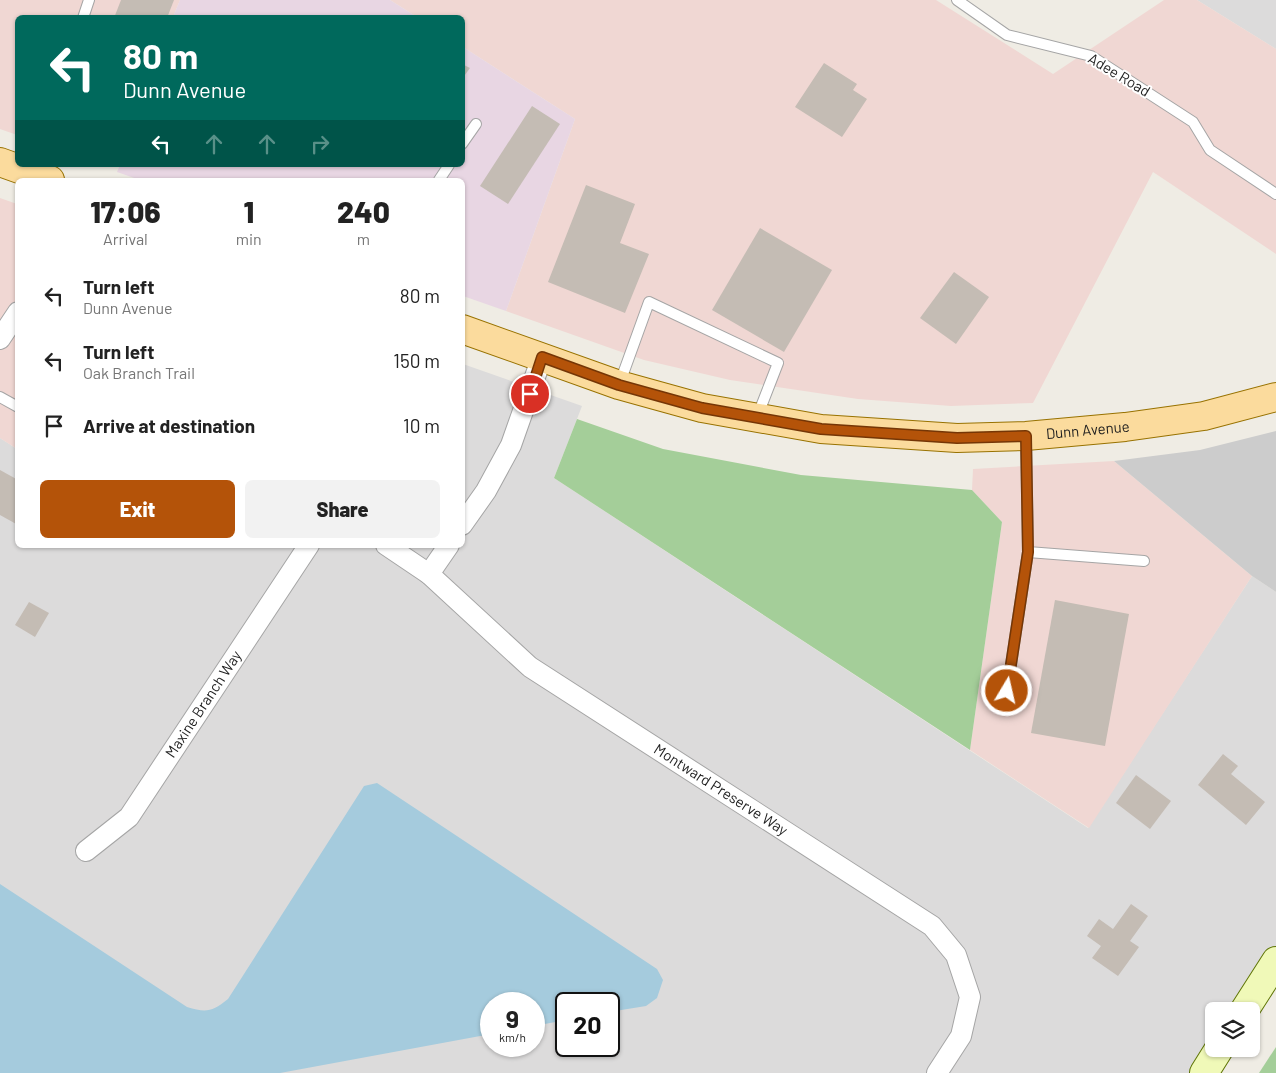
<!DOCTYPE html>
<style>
body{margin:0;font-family:Barlow,sans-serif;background:#f2f2f2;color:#222;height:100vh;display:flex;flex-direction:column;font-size:19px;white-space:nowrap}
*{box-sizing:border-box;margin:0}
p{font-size:16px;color:#767676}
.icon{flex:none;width:28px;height:28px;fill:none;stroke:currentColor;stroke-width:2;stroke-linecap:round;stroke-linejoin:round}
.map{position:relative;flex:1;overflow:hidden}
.details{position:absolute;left:15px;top:178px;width:450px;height:370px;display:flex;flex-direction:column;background:#fff;border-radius:8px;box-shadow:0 1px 4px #0004}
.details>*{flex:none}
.top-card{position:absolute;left:15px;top:15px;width:450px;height:152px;border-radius:8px;box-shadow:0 1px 4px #0004;background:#00695c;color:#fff;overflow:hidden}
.controls{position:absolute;left:1205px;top:1002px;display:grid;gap:10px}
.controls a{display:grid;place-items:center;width:55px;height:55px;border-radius:8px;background:#fff;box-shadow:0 1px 4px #0004;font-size:25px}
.speed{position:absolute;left:480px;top:992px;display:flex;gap:10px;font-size:25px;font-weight:700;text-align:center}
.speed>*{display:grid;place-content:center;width:65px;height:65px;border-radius:50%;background:#fff;box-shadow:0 1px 4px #0004;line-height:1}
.speed small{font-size:12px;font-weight:400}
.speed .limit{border:2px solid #111;border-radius:8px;background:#fff;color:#111}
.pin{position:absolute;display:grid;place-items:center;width:42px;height:42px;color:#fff;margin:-21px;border:2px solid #fff;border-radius:50%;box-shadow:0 1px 5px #0007}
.me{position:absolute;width:55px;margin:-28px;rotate:9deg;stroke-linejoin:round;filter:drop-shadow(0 0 4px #0008)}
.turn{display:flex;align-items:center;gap:18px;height:105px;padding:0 25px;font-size:22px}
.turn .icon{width:65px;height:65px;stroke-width:2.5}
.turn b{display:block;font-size:35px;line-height:42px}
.lanes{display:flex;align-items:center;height:48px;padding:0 25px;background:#0003;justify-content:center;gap:25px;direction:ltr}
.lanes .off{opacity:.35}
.eta{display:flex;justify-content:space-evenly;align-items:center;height:85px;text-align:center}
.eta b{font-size:30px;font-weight:800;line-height:35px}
.button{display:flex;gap:10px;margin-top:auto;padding:10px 25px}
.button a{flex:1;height:58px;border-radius:8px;background:#b45309;color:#fff;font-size:20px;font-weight:800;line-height:58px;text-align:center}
.button a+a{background:#f2f2f2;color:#222}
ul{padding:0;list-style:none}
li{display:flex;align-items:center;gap:15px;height:65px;padding:0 25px}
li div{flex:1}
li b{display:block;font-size:19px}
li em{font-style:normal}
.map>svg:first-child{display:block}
.residential{fill:#dcdbdb;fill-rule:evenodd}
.commercial{fill:#f0d7d3}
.industrial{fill:#e8d6e3}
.religious{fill:#ccc}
.forest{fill:#a4ce99}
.water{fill:#a5cbdd}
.building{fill:#c4bcb4}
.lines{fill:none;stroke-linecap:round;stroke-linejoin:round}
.lane-casing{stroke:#a5a5a5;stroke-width:12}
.street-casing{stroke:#a5a5a5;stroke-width:22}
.secondary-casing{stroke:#5f7505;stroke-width:30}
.primary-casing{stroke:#987201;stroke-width:30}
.lane{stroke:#fff;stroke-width:10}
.street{stroke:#fff;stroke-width:20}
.secondary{stroke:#f0f9b8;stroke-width:28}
.primary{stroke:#fbdb9d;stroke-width:28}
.route-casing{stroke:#753606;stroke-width:12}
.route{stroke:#b45309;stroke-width:9}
.labels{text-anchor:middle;stroke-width:4;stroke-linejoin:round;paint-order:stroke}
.street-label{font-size:15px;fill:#1e1e1e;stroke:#fff}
</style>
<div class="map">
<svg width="1276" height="1073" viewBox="0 0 1276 1073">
<rect width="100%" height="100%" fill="#efece4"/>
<g class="residential">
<path d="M1197,0H1276V49Z"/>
<path d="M463,364L582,406L554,478L1088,828L1252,576L1276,592V946L1234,1011H1214V1042L1194,1073H0V438L17,449L18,545H462ZM491,1004H534V1046H491ZM566,1004H609V1046H566Z"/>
</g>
<g class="commercial">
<path d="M0,0H180L173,17L18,18L17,135L0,129Z"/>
<path d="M390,0H936L1053,74L1164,0H1197L1276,49V254L1153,172L1033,403L951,406L858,399L730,380L644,360L506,311L575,119L463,47L462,18L417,17Z"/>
<path d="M0,198L17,204V449L0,438Z"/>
<path d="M1114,461L1252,576L1089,828L970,750L1002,522L972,490L973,469Z"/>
</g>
<g class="industrial">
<path d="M180,0H390L417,17H173Z"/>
<path d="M463,47L575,119L506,311L463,296L462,180H140L117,172L120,165H462Z"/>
</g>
<path class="religious" d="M1276,431V592L1252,576L1114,461L1200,450Z"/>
<g class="forest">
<path d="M577,419L663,449L801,475L972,490L1002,522L970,750L554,478Z"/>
<path d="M1276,1047V1073H1259Z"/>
</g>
<path class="water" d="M377,783L657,969L663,980L657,998L646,1006L609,1012V1004H566V1020L534,1026V1004H491V1034L280,1073H0V884L187,1007C206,1013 212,1012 228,999L364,786Z"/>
<g class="building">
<path d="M121,0H174L167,18H114Z"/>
<path d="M824,63L857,84L853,90L867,99L842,137L795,107Z"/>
<path d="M462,64L470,68L462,79Z"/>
<path d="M532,106L560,124L508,204L480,186Z"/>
<path d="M586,185L635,204L620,243L649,254L625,313L548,282Z"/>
<path d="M760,228L832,270L784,352L712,310Z"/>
<path d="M954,272L989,297L956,344L920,318Z"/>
<path d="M0,470L18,480V525L0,515Z"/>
<path d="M1055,600L1129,614L1105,746L1031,733Z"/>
<path d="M29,602L49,613L35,637L15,625Z"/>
<path d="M1223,754L1238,766L1231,774L1265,802L1246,825L1198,785Z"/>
<path d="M1136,775L1171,801L1150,829L1116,803Z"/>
<path d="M1131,904L1148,916L1130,941L1139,947L1118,976L1092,958L1101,946L1087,936L1099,919L1113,929Z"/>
</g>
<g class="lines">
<g class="lane-casing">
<g id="lane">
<path d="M957,0L1007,35L1091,56L1193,122L1210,150L1276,194"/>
<path d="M83,18L89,0"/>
<path d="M462,144L476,124"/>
<path d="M439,180L449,165"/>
<path d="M619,385L649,302L778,363L757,417"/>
<path d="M0,397L18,407"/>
<path d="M1028,552L1144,561"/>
<path d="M1007,691L1028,552L1026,437"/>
</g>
</g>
<g class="street-casing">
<g id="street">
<path d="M0,339L18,312"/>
<path d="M462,525L486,491L511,445L542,357"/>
<path id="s1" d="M386,545L429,574L530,667L932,926L956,955L970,997L961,1036L937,1073"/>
<path d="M429,574L449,545"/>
<path id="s2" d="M86,851L129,817L309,545"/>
</g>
</g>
<g class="secondary-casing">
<g id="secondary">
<path d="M1244,1011L1276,961"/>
<path d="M1204,1073L1219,1049"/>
</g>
</g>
<g class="primary-casing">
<g id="primary">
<path d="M0,162L50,180"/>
<path id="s3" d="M462,329L619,385L655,395L702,408L821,429L957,438L1026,436L1125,427L1204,416L1276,397"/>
</g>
</g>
<use href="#lane" class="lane"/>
<use href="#street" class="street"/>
<use href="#secondary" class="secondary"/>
<use href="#primary" class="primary"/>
</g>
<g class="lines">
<g class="route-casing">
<path id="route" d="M530,394L542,357L619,385L702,408L821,429L957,438L1026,436L1028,552L1007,691"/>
</g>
<use href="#route" class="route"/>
</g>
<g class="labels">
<g class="street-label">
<text transform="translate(1119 75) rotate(31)" y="5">Adee Road</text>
<text dy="5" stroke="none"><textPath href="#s3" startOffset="641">Dunn Avenue</textPath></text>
<text dy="5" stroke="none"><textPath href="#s2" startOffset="190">Maxine Branch Way</textPath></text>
<text dy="5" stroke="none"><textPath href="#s1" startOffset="416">Montward Preserve Way</textPath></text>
</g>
</g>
</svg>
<div class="controls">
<a><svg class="icon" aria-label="layers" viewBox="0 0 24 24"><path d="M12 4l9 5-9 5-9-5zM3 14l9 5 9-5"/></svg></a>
</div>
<div class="speed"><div>9<small>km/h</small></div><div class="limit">20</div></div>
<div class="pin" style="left:530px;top:394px;background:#d93025"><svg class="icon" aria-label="arrive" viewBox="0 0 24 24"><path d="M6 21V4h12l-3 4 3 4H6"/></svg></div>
<svg class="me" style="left:1007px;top:691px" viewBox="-20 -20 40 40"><circle r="17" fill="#b45309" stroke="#fff" stroke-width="3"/><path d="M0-11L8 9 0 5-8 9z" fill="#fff"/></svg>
<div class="top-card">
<div class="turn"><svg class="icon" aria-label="left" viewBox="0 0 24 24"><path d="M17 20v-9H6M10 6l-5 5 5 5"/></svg><div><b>80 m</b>Dunn Avenue</div></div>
<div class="lanes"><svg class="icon" aria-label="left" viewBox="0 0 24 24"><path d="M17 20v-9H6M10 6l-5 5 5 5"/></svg><svg class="icon off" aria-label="ahead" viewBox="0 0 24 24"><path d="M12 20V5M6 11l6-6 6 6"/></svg><svg class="icon off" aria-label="ahead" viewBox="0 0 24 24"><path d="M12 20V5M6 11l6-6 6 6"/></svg><svg class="icon off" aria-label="right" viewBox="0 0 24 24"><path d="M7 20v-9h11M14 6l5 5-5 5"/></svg></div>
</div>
<section class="details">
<div class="eta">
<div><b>17:06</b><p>Arrival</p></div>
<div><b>1</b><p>min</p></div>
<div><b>240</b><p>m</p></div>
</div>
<ul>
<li><svg class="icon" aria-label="left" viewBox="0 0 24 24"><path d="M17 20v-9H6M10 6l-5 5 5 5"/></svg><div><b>Turn left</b><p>Dunn Avenue</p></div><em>80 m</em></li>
<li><svg class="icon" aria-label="left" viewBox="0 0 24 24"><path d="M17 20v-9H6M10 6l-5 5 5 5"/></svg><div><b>Turn left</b><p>Oak Branch Trail</p></div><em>150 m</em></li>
<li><svg class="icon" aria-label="arrive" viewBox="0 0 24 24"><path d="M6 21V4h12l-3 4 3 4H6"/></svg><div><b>Arrive at destination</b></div><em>10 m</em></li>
</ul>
<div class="button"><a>Exit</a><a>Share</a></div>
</section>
</div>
